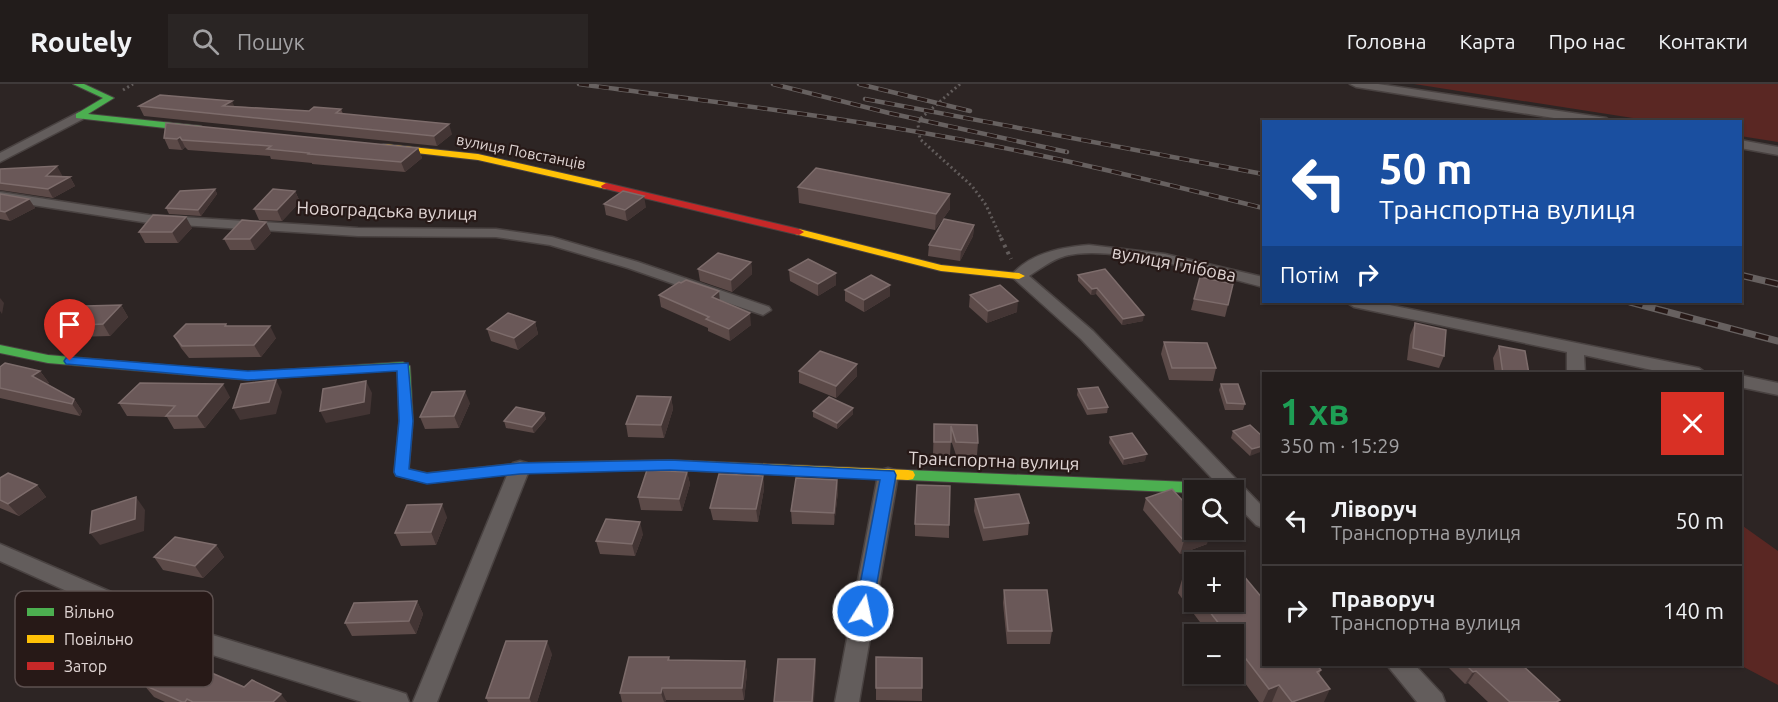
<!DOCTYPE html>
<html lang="uk">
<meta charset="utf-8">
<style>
body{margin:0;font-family:Ubuntu,sans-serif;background:#2a2524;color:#f1f3f6;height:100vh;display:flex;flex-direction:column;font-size:22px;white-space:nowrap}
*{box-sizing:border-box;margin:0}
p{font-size:20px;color:#a2a1a3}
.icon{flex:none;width:33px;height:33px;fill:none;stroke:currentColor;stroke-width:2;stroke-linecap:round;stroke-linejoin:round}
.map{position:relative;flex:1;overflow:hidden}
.side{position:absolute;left:1262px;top:288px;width:480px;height:294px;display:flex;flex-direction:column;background:#221c1b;border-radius:0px;box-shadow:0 2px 4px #0004,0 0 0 2px #3f3a3a}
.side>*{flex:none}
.banner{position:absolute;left:1262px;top:36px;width:480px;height:183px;border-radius:0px;box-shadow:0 2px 4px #0004,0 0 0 2px #3f3a3a;background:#1a4fa0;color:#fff;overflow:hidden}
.controls{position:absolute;left:1184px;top:396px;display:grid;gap:12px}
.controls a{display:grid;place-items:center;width:60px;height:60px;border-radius:0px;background:#221c1b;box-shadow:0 2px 4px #0004,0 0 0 2px #3f3a3a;font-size:30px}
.pin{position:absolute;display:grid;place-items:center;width:51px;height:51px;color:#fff;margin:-62px -26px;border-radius:50% 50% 50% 0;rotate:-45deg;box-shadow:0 0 6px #0007}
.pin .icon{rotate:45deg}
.me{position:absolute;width:66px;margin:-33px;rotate:10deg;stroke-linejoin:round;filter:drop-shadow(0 0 4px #0008)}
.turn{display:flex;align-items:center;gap:21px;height:126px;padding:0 18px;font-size:27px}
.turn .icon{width:78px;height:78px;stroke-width:2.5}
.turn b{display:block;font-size:42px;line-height:51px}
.then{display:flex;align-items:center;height:57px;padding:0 18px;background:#0003;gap:12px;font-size:22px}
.round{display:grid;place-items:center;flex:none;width:63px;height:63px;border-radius:0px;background:#2a2524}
.overview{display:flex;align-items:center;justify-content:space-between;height:102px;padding:0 18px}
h1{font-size:36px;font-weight:600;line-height:45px;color:#1e9e55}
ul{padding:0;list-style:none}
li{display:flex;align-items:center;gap:18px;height:90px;padding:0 18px;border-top:2px solid #3f3a3a}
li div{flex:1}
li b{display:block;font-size:22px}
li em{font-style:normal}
header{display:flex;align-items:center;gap:36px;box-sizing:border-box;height:84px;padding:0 30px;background:#221c1b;border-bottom:2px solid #3f3a3a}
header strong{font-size:28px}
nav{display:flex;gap:33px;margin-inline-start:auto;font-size:21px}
.search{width:420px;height:54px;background:#2a2524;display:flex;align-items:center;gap:15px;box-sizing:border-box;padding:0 21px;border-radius:0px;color:#a2a1a3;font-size:22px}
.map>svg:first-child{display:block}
.green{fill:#5a2723}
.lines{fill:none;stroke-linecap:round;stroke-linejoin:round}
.street-casing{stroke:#494241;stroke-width:3}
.fast-casing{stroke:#494241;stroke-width:2}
.slow-casing{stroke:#494241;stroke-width:2}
.jam-casing{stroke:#494241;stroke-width:2}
.path-far1{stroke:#625c5b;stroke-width:3;stroke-dasharray:2 3;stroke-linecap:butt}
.path{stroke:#625c5b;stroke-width:4;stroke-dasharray:3 4.5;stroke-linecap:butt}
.street{fill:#635d5c;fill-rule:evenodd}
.fast{fill:#4caf50;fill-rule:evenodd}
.slow{fill:#ffc107;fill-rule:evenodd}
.jam{fill:#c62828;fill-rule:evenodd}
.rail-far1-casing{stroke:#676160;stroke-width:4.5}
.rail-casing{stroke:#676160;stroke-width:7}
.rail-far1{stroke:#271917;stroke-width:3;stroke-dasharray:10;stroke-linecap:butt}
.rail{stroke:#271917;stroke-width:4.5;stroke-dasharray:13;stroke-linecap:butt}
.wall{fill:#5c4a48}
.shaded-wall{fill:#433534}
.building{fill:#6a5858;stroke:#7d6c6b;stroke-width:1.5}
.route{fill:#1a73e8;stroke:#114b97;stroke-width:1.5}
.labels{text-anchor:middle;stroke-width:4.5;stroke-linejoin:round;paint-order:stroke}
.far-street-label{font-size:15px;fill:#e0d5d4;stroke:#271917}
.street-label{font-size:18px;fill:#e0d5d4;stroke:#271917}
.key{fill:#271917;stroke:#5e5150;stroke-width:1.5}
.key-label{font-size:16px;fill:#e0d5d4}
</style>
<header>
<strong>Routely</strong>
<div class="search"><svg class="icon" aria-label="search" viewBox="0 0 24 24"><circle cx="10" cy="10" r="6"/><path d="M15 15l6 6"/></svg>Пошук</div>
<nav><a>Головна</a><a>Карта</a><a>Про нас</a><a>Контакти</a></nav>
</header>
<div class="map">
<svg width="1778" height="618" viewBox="0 0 1778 618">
<rect width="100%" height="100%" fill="#2d2524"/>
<g class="green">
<path d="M1414,0H1778V58L1740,52V38L1652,37Z"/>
<path d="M1740,440L1778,467V601L1740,581Z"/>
</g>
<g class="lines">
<g class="street-casing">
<g id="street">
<path d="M1350,0H1378L1606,34L1612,38H1579L1356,3Z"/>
<path d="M79,28L83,29V35L0,78V69Z"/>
<path d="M1740,56L1778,63V71L1740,64Z"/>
<path d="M0,108L149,131L358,144L496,145L552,153L638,178L769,223L771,226L763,231L757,229L628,184L550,161L496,153L358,152L149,139L0,116Z"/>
<path d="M1089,161L1165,170L1263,193V203C1214,191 1111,159 1065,172C1051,176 1040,185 1029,192L1093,247L1263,423V444L1256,441L1233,417V406H1223L1081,255L1011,192C1029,169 1062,163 1089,161Z"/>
<path d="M1346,218H1375L1699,284L1707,290H1670L1584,271L1585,290H1567V268L1354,223Z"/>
<path d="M1740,291L1778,299V311L1740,303Z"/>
<path d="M520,377L527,379L530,384L437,618H413L510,384L513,379Z"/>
<path d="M888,384L895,386L898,391L859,618H835L878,391L881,386Z"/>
<path d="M0,460L206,549L397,607L406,610L409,618H362L200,567L0,477Z"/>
<path d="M1386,580H1414L1442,610L1445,618H1417Z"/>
</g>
</g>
<g class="fast-casing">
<g id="fast">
<path d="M73,0H84L114,14L88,30L201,42L206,45L201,48L76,34V30L103,14Z"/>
<path d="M0,261L48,271L248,288L403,278L410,282L413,337L409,385L427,389L520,379L609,377L614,378L616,382L614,386L609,387L520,389L427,399L396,392L394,388L399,337L397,286L248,296L48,279L0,269Z"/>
<path d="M908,386L1235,400L1240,401L1243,405L1240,409L1233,410V406H1194V409L908,396L903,395L901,391L903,387Z"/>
</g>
</g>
<g class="slow-casing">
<g id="slow">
<path d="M384,60L478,70L606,99L611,102L606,105L478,76L381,65V61Z"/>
<path d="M799,145L941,181L1019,189L1025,192L1019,195L941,187L795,150V146Z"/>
<path d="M670,376L908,386L913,387L915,391L913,395L908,396L670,386L609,387L604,386L602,382L604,378L609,377Z"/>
</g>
</g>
<g class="jam-casing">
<path id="jam" d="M606,99L799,145L804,148L799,151L602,104L601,102Z"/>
</g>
<g class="path-far1">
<path d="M960,0L920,35L918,41L920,55L972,102L986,121L1002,156"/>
<path d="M123,6L133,0"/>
</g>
<path class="path" d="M1001,154L1011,175"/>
<use href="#street" class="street"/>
<use href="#fast" class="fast"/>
<use href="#slow" class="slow"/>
<use href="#jam" class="jam"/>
<g class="rail-far1-casing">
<g id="rail-far1">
<path d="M579,0C698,16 817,30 935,51C1045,70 1154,97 1263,124"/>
<path d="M773,0L889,29L1067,68"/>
<path d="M859,0L970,27"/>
<path d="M865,15L1263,90"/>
</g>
</g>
<g class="rail-casing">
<g id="rail">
<path d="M1740,191L1778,200"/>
<path d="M1630,218L1778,257"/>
</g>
</g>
<use href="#rail-far1" class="rail-far1"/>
<use href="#rail" class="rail"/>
</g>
<g class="wall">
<path d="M139,22H234L309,27L341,25L343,30L452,50L437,62L144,32Z"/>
<path d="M166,39L418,64L422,74L405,88L312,80V79L271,75L270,72L188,66L185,63L182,66L169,65L164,54Z"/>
<path d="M0,85L62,91L60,93H70L75,102L53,114L0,106Z"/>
<path d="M798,103L950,125L935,146L799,119Z"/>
<path d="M215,105L217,110L201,132L169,130L166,124Z"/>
<path d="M295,107L300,118L282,137L259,136L254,125Z"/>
<path d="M0,110L29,115L35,124L10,137L0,135Z"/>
<path d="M604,120L646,123L627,137L606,131Z"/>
<path d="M974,141L973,152L960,177L928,172L929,161Z"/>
<path d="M192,144L178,159H145L139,148Z"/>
<path d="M271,149L255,166H230L224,155Z"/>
<path d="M751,178L752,190L732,208L700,197L698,185Z"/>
<path d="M789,186L836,201L818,212L790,197Z"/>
<path d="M1078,191L1143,237L1122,241L1096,210L1091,211L1078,197Z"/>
<path d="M890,201V212L864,228L845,217V206Z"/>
<path d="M659,211L720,216L751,241L730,257L708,247V244L661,223Z"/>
<path d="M970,211L1017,228L987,239L969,223Z"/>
<path d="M1194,215L1228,221L1225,233L1191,226Z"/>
<path d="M121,221L128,233L110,252L74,253L66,242Z"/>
<path d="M535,238L538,250L518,266L491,257L487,245Z"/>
<path d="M1415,239L1444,272L1439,284L1407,276L1410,251Z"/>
<path d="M226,240L227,242L276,254L261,273L189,274L181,264L174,252Z"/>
<path d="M1164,258L1216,284L1213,297L1169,296L1161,270Z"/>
<path d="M1499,262L1529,290H1495L1493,274Z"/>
<path d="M0,283L40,287L49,299L46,300L74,315L82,327L80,332L0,314Z"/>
<path d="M799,287L857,292L836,314L799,299Z"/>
<path d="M1221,300L1245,320L1243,326H1225L1219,306Z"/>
<path d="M1078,305L1108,323L1107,329L1087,331L1077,311Z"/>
<path d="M230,313L205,344L174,345L167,333L127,332L119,319Z"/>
<path d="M671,313L673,325L664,354L628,353L626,340Z"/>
<path d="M470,319L459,344L425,345L420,333Z"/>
<path d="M813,327L853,330L837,345L813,333Z"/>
<path d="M544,329L546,335L534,349L506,344L504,337Z"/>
<path d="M934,340L977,341L978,359L977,371H956L951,356L950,371L933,370Z"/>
<path d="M1233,347L1263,353L1250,372L1231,354Z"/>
<path d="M1110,353L1145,377L1123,381L1109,359Z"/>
<path d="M687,388L690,400L682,427L641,426L638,413Z"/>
<path d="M763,392L764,405L758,438L713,436L710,424Z"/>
<path d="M0,394L37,401L46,413L19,432L0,424Z"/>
<path d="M837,396L838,408L834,441L792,440L791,427Z"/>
<path d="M1146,414L1207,460L1180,470L1143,426Z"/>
<path d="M975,415L1029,439L1028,451L983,457L974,427Z"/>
<path d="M447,433L436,461L401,462L395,449Z"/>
<path d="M915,440L949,441V454L915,452Z"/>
<path d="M643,450L635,472L600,470L596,457Z"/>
<path d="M216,461L224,473L203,494L163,486L154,473Z"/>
<path d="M1194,488V518H1233L1321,586L1319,591L1324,618H1259L1233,583V550H1209L1178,509L1183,492Z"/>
<path d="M1004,506L1052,547L1050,560H1007L1003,519Z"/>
<path d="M417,517L423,530L416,550L352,552L345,539Z"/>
<path d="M136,548L146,560L108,591L88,580L77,567Z"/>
<path d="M552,570L537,618H488L486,614Z"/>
<path d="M669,573L670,576L745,577L747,589L744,616H666L665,618H622L620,609Z"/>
<path d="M1445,580H1521L1560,616L1558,618H1488L1468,599L1465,600Z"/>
<path d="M144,601L244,603L287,618H165L154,613Z"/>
<path d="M876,604H922V617L876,616Z"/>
</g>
<g class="shaded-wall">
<path d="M232,17L236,26L223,22Z"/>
<path d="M449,40L452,50L437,62L434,52Z"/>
<path d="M180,53L185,63L182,66L177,55Z"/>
<path d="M418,64L422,74L405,88L401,78Z"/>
<path d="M57,82L62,91L51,100L46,92Z"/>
<path d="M70,93L75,102L53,114L48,105Z"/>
<path d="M215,105L217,110L201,132L198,126Z"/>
<path d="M295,107L300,118L282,137L277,126Z"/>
<path d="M950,110V125L935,146L936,130Z"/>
<path d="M644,112L646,123L627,137L625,126Z"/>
<path d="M29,115L35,124L10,137L5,128Z"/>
<path d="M186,133L192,144L178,159L172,148Z"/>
<path d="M266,138L271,149L255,166L250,155Z"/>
<path d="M974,141L973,152L960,177L961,166Z"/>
<path d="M751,178L752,190L732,208L731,196Z"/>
<path d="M836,189V201L818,212V200Z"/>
<path d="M890,201V212L864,228V216Z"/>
<path d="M1097,204L1096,210L1091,211L1092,205Z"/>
<path d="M719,207L720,219L712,213Z"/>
<path d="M0,214L4,219L2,230L0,227Z"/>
<path d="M1018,217L1017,228L987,239L988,227Z"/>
<path d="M121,221L128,233L110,252L103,240Z"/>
<path d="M750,229L751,241L730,257L729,245Z"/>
<path d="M1144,231L1143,237L1122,241L1123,235Z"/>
<path d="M535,238L538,250L518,266L514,254Z"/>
<path d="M270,242L276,254L261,273L254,261Z"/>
<path d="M857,280V292L836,314V302Z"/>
<path d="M40,287L49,299L40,305L32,292Z"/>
<path d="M276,296L282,308L276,330L240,336L233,324Z"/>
<path d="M366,297L372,309L370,330L326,339L320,327Z"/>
<path d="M223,300L230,313L205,344L197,332Z"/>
<path d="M465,307L470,319L459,344L454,332Z"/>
<path d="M671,313L673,325L664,354L661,341Z"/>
<path d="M74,315L82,327L80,332L72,320Z"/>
<path d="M853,324V330L837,345V339Z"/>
<path d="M544,329L546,335L534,349L532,343Z"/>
<path d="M1263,362V367L1250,372L1252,365Z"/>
<path d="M1147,370L1145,377L1123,381L1124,375Z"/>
<path d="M687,388L690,400L682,427L679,415Z"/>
<path d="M763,392L764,405L758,438L756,425Z"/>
<path d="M837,396L838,408L834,441V429Z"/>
<path d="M37,401L46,413L19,432L8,420Z"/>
<path d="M136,413L145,426L144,447L100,461L90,449Z"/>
<path d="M442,420L447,433L436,461L431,448Z"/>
<path d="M640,438L643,450L635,472L632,460Z"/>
<path d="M1211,448L1207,460L1180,470L1184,457Z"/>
<path d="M216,461L224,473L203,494L195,482Z"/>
<path d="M417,517L423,530L416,550L409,537Z"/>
<path d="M136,548L146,560L108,591L97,578Z"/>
<path d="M547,557L552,570L537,618H531L529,614Z"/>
<path d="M815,575L816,587L814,618H812Z"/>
<path d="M745,577L747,589L744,616L742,604Z"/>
<path d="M1476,587L1468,599L1465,600L1473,588Z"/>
<path d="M1279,601L1272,618H1263L1269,605Z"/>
<path d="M662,604L666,616L665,618H664L661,609Z"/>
<path d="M1330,605L1324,618H1293Z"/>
<path d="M281,610L287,618H273Z"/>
</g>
<g class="building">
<path d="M160,11L232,17L223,22L309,27L314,23L341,25L336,29L449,40L434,52L139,22Z"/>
<path d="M166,39L418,64L401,78L308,70L309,69L267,65L271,62L182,56L180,53L177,55L164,54Z"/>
<path d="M57,82L46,92L70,93L48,105L0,99V85Z"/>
<path d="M816,84L950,110L936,130L798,103Z"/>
<path d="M215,105L198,126L166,124L180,107Z"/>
<path d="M273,105L295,107L277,126L254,125Z"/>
<path d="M623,107L644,112L625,126L604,120Z"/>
<path d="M0,110L29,115L5,128L0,127Z"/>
<path d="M153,131L186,133L172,148H139Z"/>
<path d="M944,135L974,141L961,166L929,161Z"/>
<path d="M242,136L266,138L250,155H224Z"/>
<path d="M718,169L751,178L731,196L698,185Z"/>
<path d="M808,175L836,189L818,200L789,186Z"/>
<path d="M1105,185L1144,231L1123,235L1097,204L1092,205L1078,191Z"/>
<path d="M871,191L890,201L864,216L845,206Z"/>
<path d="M1200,193L1233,200L1228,221L1194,215Z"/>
<path d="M686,196L719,207L712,213L750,229L729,245L706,235L709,233L659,211L679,198L681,199Z"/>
<path d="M1000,201L1018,217L988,227L970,211Z"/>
<path d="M121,221L103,240L66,242L85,222Z"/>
<path d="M508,229L535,238L514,254L487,245Z"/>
<path d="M1415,239L1446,246L1444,272L1413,264Z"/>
<path d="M186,240H226L225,242H270L254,261L182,262L174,252Z"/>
<path d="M1164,258L1207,259L1216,284H1172Z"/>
<path d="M1499,262L1525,267L1529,290H1503Z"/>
<path d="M820,267L857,280L836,302L799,287Z"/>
<path d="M5,279L40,287L32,292L74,315L72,320L0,304V283Z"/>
<path d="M276,296L269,318L233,324L241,300Z"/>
<path d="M366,297L364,318L320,327L323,305Z"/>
<path d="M140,299L223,300L197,332H166L175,322L119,319Z"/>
<path d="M1221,300H1238L1245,320L1227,319Z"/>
<path d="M1098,303L1108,323L1088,325L1078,305Z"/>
<path d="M465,307L454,332L420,333L432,308Z"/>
<path d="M637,312L671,313L661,341L626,340Z"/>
<path d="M829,313L853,324L837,339L813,327Z"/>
<path d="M516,323L544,329L532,343L504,337Z"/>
<path d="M934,340L977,341L978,359L956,358L951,342V358H934Z"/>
<path d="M1250,341L1263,353V362L1252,365L1233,347Z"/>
<path d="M1132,349L1147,370L1124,375L1110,353Z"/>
<path d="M647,386L687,388L679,415L638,413Z"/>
<path d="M8,389L37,401L8,420L0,416V394Z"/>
<path d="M719,390L763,392L756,425L710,424Z"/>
<path d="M796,394L837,396L834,429L791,427Z"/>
<path d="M917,401L950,402L949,441L915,440Z"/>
<path d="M1172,405L1194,429V446H1209L1211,448L1184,457L1146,414Z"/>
<path d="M1019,410L1029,439L984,444L975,415Z"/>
<path d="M136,413L135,435L90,449L92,427Z"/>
<path d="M442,420L431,448L395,449L407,421Z"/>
<path d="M606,435L640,438L632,460L596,457Z"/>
<path d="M175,453L216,461L195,482L154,473Z"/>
<path d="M1233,479L1263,515V580H1316L1321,586L1317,588L1330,605L1292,618L1279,601L1269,605L1233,558V550H1227L1202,518H1233Z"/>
<path d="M1194,488V507L1183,492Z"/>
<path d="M1004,506H1047L1052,547H1008Z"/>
<path d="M417,517L409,537L345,539L354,519Z"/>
<path d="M506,557H547L529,614H486Z"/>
<path d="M175,573L244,603L252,596L281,610L273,618H193L187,615L185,618H182L144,601Z"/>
<path d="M629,573H669L668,576L745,577L742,604H662L661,609H620Z"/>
<path d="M876,573L922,574V604H876Z"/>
<path d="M778,575H815L812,618H774Z"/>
<path d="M1465,580H1521L1560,616L1556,618H1510L1476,587L1473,588Z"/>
</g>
<path class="route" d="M70,273L248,287L408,279L413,337L409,385L427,389L520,379L670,376L894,387L896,391L872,527L869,532L863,534L857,532L855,527L880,396L670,386L520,390L427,400L396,392L394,388L399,337L397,287L248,296L66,280L64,277L66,274Z"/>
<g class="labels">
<g class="far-street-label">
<text transform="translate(521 68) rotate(11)" y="5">вулиця Повстанців</text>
</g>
<g class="street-label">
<text transform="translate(387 127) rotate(2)" y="6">Новоградська вулиця</text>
<text transform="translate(1174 180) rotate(11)" y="6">вулиця Глібова</text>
<text transform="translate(994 377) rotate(2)" y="6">Транспортна вулиця</text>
</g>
</g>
<rect x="15" y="507" width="198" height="96" rx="9" class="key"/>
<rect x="27" y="524" width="27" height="8" fill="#4caf50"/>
<rect x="27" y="551" width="27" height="8" fill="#ffc107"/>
<rect x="27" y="578" width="27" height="8" fill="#c62828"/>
<g class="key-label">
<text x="64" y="534">Вільно</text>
<text x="64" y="561">Повільно</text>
<text x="64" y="588">Затор</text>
</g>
</svg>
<div class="controls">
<a><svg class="icon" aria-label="search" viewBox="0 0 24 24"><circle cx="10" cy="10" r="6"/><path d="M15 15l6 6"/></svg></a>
<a>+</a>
<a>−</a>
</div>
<div class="pin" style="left:70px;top:277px;background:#d93025"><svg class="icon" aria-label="arrive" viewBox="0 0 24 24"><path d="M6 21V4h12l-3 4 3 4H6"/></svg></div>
<svg class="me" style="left:863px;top:527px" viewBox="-20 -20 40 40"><circle r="17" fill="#1a73e8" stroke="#fff" stroke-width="3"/><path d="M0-11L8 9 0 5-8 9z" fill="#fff"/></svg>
<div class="banner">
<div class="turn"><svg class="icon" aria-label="left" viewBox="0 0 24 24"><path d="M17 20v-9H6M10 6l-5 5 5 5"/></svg><div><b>50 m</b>Транспортна вулиця</div></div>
<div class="then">Потім<svg class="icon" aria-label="right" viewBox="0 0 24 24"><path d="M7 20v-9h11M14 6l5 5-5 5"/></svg></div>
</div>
<section class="side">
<div class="overview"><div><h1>1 хв</h1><p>350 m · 15:29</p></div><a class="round" style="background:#d93025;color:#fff"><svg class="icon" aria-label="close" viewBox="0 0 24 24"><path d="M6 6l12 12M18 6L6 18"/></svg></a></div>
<ul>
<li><svg class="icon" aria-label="left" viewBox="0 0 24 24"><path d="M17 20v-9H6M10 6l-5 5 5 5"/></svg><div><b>Ліворуч</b><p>Транспортна вулиця</p></div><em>50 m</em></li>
<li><svg class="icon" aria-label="right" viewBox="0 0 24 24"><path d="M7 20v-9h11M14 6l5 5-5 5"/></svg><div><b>Праворуч</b><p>Транспортна вулиця</p></div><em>140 m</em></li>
</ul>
</section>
</div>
